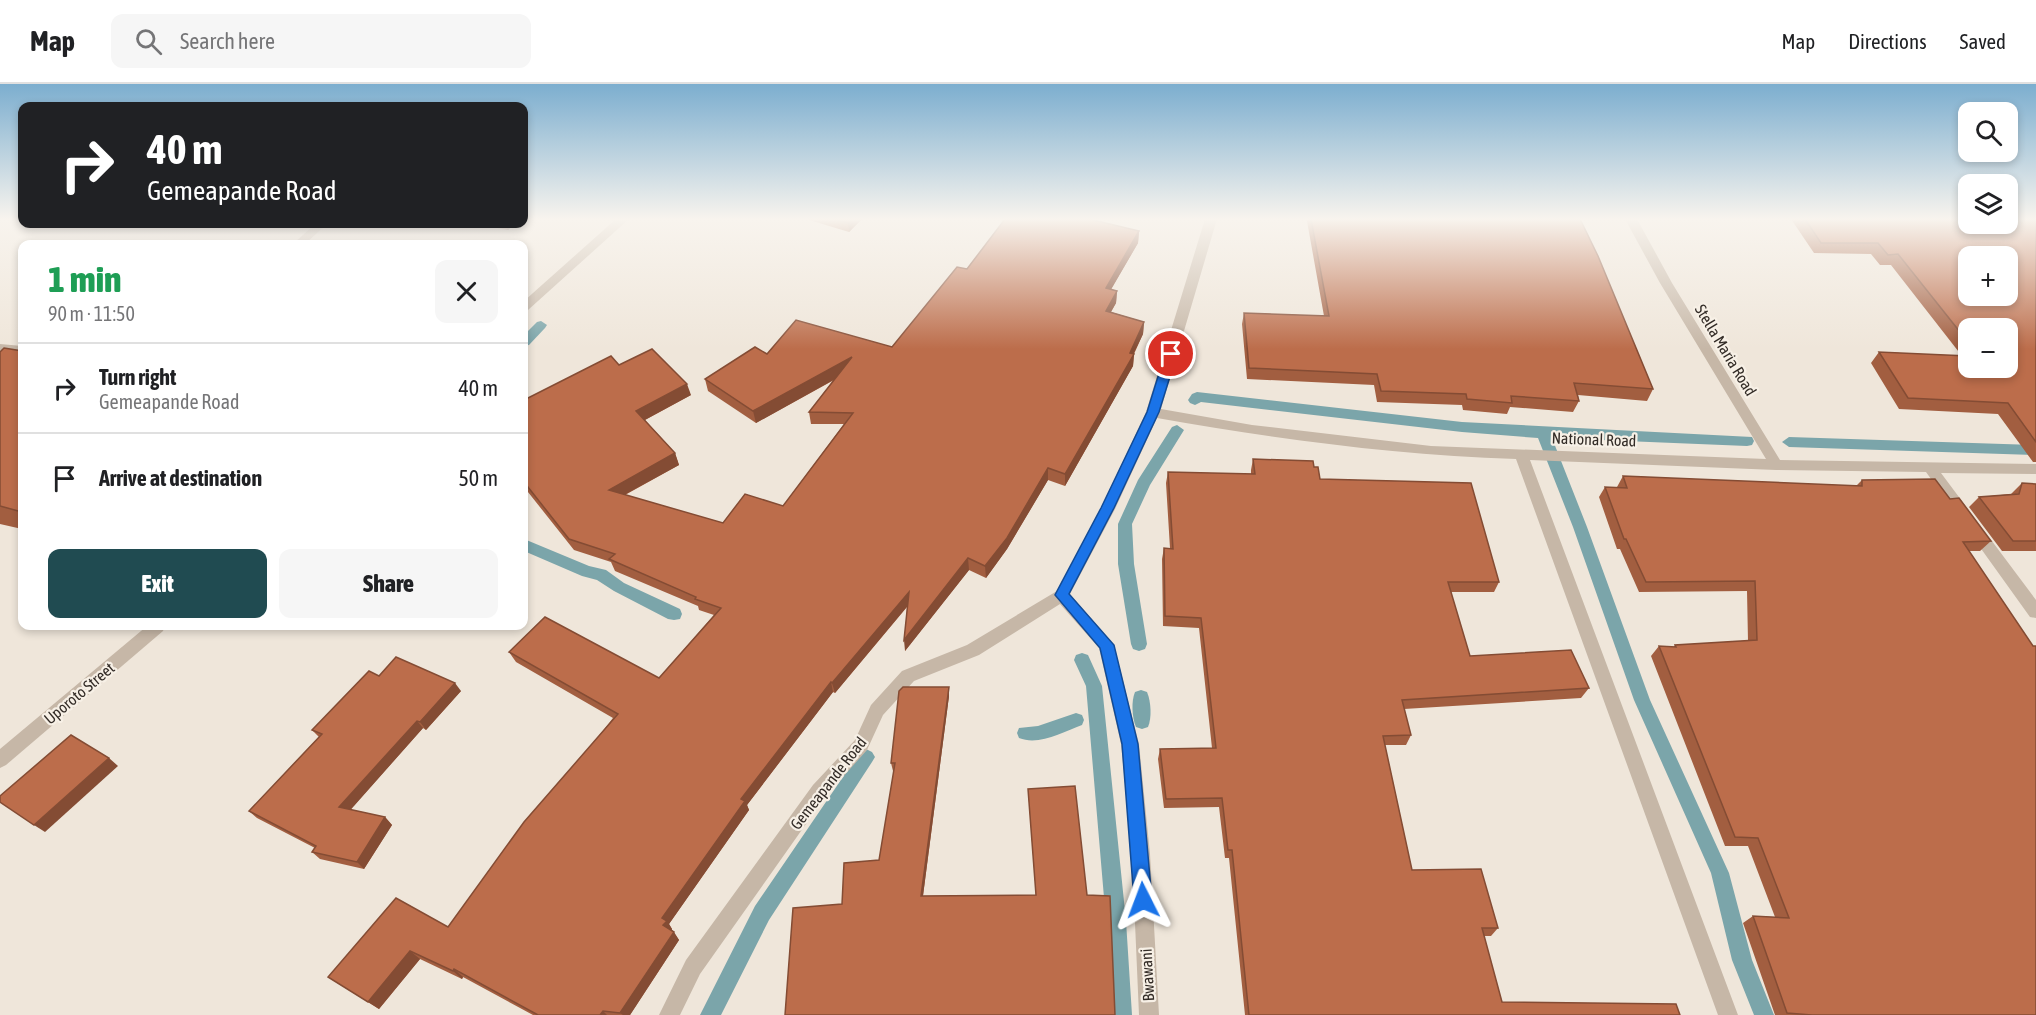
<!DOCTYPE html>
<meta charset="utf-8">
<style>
body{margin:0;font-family:"Asap Condensed",sans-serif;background:#f6f6f6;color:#202124;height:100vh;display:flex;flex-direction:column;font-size:22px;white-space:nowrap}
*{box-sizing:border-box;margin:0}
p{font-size:20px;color:#757577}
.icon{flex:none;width:33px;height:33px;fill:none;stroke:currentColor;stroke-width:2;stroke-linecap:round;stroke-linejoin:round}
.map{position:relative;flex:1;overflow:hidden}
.sheet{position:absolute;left:18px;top:156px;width:510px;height:390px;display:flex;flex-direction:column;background:#fff;border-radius:12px;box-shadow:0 3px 9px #0003}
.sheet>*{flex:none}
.hud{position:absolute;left:18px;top:18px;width:510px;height:126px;border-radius:12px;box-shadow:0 3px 9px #0003;background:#202124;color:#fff;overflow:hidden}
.controls{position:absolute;left:1958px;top:18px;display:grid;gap:12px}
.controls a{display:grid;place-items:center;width:60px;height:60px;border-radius:12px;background:#fff;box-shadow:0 3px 9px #0003;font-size:30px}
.pin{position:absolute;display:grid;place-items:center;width:51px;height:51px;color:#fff;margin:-26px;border:3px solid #fff;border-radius:50%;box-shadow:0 2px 6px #0007}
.me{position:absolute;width:66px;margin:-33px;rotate:357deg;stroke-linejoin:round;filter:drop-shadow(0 0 4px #0008)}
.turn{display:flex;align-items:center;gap:21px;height:126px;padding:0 30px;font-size:27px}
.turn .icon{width:78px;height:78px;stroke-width:2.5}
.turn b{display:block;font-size:42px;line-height:51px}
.round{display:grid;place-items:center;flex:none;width:63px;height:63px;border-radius:12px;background:#f6f6f6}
.overview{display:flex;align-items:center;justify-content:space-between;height:102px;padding:0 30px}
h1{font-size:36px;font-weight:800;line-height:45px;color:#1e9e55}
.button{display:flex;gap:12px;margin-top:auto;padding:12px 30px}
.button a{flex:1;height:69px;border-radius:12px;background:#204b51;color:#fff;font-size:24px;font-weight:800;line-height:69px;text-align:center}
.button a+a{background:#f6f6f6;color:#202124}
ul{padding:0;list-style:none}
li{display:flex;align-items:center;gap:18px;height:90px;padding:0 30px;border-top:2px solid #e0e0e0}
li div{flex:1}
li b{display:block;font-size:22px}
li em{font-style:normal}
header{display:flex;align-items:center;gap:36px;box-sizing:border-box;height:84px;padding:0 30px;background:#fff;border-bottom:2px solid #e0e0e0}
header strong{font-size:28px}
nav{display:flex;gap:33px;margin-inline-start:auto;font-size:21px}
.search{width:420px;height:54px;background:#f6f6f6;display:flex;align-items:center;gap:15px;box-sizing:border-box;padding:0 21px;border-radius:12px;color:#757577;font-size:22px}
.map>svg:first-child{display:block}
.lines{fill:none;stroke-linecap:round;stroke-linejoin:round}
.stream{fill:#7ba5aa;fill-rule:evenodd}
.lane{fill:#c6b7a7;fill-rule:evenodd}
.street{fill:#c6b7a7;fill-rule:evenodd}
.wall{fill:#a25e40;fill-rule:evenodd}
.shaded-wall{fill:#844c34}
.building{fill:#bc6d4b;stroke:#844c34;stroke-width:1.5;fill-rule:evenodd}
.route{fill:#1a73e8;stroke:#114b97;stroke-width:1.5}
.labels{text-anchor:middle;stroke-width:4.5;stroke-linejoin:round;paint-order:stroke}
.street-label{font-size:16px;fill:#332c27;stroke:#f7f0e6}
</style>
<header>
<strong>Map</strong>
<div class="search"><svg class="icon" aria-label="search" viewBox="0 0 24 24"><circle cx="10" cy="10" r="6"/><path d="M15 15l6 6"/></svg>Search here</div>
<nav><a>Map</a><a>Directions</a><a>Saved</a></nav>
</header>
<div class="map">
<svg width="2036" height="931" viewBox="0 0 2036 931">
<rect width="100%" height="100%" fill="#efe6da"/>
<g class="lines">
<g class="stream">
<path d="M541,237L547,241L545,244L529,261L524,262V251L537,238Z"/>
<path d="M1197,308L1462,338L1752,353L1754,357L1752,361L1747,362L1552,354L1587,443L1650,616L1729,789L1752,876L1774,931H1754L1732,876L1711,789L1634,616L1573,443L1538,354L1462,348L1201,318L1195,321L1190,319L1188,316L1192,310Z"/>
<path d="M1177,341L1184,346L1150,401L1132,440L1134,480L1147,560L1145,565L1139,567L1133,565L1131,560L1118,480V440L1138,396L1172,343Z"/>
<path d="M1789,353L2036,361V371L1789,363L1782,358Z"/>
<path d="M524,455L589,482L606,486L624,499L680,525L682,530L680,535L674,536L668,535L614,507L597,496L582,492L524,467Z"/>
<path d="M1082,569L1088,571L1102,602L1126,837L1132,931H1112L1106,837L1086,602L1074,576L1076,571Z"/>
<path d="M1141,606L1147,608C1151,617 1152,634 1148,643L1142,645L1136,643C1132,634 1131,617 1135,608Z"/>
<path d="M1076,629L1082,631L1084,636L1082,641C1063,648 1039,662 1019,654L1017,649L1019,644L1038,642Z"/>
<path d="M866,665L872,668L875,673L872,678L769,836L721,931H700L755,822L860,668Z"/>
</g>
<path class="lane" d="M0,260L22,262V270L0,268Z"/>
<g class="street">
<path d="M616,135H629L528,226L524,227V217Z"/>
<path d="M1205,135H1217L1161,325L1252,341L1431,362L1766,375L1660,199L1625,135H1637L1672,199L1780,376L2036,380V390L1941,389L2036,516V534L2030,533L1926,388L1776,386L1530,376L1738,931H1718L1516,375C1395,371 1276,355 1157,334L1115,425L1070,510L1114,561L1139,660L1150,770L1159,931H1139L1132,770L1121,660L1099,564L1060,520L979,571L914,597L883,631L867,666L825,713L700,890L680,931H659L686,876L813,701L855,656L871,621L902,587L967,561L1057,507L1101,425L1146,328Z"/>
<path d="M315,140H327L305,160H293Z"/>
<path d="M147,542H165L163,547L6,681L0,684V665Z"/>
</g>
</g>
<g class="wall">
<path d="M806,135H862L849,148Z"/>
<path d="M1308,135H1580L1653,305L1647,317L1578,311L1579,317L1573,328L1510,323L1507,330L1463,326L1462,321L1377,318L1374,301L1247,295L1242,240L1244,229L1324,232L1307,137Z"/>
<path d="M1791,135H2036V378H2033L1998,330L1899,325L1871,279L1879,268L1962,272L1891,181H1880L1871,170L1814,169ZM1968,244L2007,284H1968Z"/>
<path d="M477,140H514L508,146Z"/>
<path d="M1139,147L1138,159L1111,205L1117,207L1116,219L1111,228L1144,238L1143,250L1134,270L1133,282L1065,402L1048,396L1007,465L986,494L969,486L905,567L907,523L835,609L833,608L747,721L749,726L669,840L672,845V846L679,856L630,931H533L463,893L462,895L420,875L379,925L328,893L448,843L613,634L516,578L509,568L659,594L714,531L699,526L698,522L615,487L611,478L574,466L524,403V316L619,281L691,311L645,336L675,369L679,381L625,411L723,439L783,422L844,340H811L809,328L834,296L756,339L708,307L705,295L767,270L892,263L967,185Z"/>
<path d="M22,267V445L0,440V268Z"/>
<path d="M1253,375L1314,383L1320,395L1499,498L1494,508H1451L1470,572L1589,604L1581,614L1404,625L1411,651L1406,661H1385L1412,786L1498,844L1491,852H1484L1502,918L1680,931H1245L1229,774H1225L1219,723L1164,724L1158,675L1160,665L1212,664L1199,544L1163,542L1162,475L1164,464H1170L1166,399L1168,388L1251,390V386Z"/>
<path d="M1623,392L1856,402L1862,396L1950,415L1991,457L1980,467H1969L2033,562L2036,931H1775L1743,839L1753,832L1775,833L1748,762H1725L1651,572L1659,562L1674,563L1675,561L1748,557L1747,507L1639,508L1620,465H1617L1599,413L1605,403H1617Z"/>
<path d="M2022,399L2036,400V467H2002L1969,423L1979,413L2011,410Z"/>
<path d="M379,592L461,607L426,646L423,644L350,726L385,733L392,741L364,785L320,775L312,768L315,764L257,734L249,727L319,653L312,646Z"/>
<path d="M949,603V612L923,812L1036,811L1028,705L1087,811L842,820L879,776L894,687H893L891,679Z"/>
</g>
<g class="shaded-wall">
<path d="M852,135H862L849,148L848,139Z"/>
<path d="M505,140H514L508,146Z"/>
<path d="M1139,147L1138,159L1105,216L1106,204Z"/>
<path d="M1117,207L1116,219L1105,238L1106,227Z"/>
<path d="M1144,238L1143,250L1131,275L1134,270L1133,282L1065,402V390Z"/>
<path d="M852,273L853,285L756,339L753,327Z"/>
<path d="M687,300L691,311L641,338L636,327Z"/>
<path d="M675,369L679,381L613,417L609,406Z"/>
<path d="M1048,384V396L1007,465L986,494L985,482Z"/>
<path d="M968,474L969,486L905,567L904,556Z"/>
<path d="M909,508L910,519L835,609L832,599Z"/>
<path d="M831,598L833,608L747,721L749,726L669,840L672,845L669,850L663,841L662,834L741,715Z"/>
<path d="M455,599L461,607L426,646L420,638Z"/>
<path d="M949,603V612L922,819L921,812Z"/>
<path d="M417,637L423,644L346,731L339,723Z"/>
<path d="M109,674L118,682L45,748L34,741Z"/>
<path d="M385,733L392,741L364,785L357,778Z"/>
<path d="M674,848L679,856L630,931H623L620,929Z"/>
<path d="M410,867L420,875L379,925L368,918Z"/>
<path d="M454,885L463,893L462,895L453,887Z"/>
<path d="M603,927L607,931H600Z"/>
</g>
<g class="building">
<path d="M834,135H852L848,139Z"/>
<path d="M1005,135H1089L1139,147L1106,204L1117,207L1106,227L1144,238L1130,269L1134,270L1065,390L1048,384L1007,454L985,482L968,474L904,556L909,508L832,599L831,598L741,715L745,717L662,834L667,837L663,841L674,848L620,929L603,927L600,931H538L454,885L453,887L410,867L368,918L328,893L396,814L448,843L524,738L618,630L509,568L545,533L659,594L721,524L695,515L696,513L609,475L615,470L569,455L524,398V316L611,272L619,281L652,265L687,300L636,327L675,369L609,406L723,439L745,410L783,422L853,329L809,328L852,273L753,327L705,295L755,263L767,270L796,236L892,263L957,183L967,185Z"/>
<path d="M1311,135H1580L1598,172L1653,305L1574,299L1579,317L1511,312L1512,319L1467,315L1466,310L1381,307L1377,290L1249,284L1244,229L1329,232Z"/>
<path d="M1805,135H1968V140H2007V135H2036V358L2008,319L1908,314L1879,268L1968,272V284H2007V244H1968V258L1898,170L1888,171L1878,159H1821ZM1968,172H2007V212H1968Z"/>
<path d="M4,264L22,267V428L0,422V268Z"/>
<path d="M1253,375L1313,377L1314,383H1318L1320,395L1471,399L1499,498H1448L1470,572L1571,566L1589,604L1402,616L1411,651L1383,652L1412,786L1481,785L1498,844H1482L1502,918L1676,920L1680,931H1249L1232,766H1228L1222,714L1166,715L1160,665L1216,664L1201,534L1165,532L1164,464L1173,465L1168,388L1255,390Z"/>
<path d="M1623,392L1862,402V396L1935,395L1950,415L1959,414L1991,457L1963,458L2033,562H2036V931H1812L1787,929L1753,832L1789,834L1758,754L1735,753L1659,562L1676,563L1675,561L1757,556L1755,497L1646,498L1626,455H1624L1605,403L1627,404Z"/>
<path d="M2022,399L2036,400V457H2013L1979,413L2019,410Z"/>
<path d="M396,573L455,599L420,638L417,637L339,723L385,733L357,778L312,768L316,762L249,727L322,650L312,646L369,587L379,592Z"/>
<path d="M903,603H949L921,812L1036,811L1028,705L1075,702L1087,811L1110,812L1115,931H785L793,824L842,820L844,779L879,776L895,679H891L899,607Z"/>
<path d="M71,651L109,674L34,741L0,718V712Z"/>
</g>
<linearGradient id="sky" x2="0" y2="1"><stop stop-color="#7caecf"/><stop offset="0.51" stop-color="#f8f4ee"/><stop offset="1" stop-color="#f8f4ee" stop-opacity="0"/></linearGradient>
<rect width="2036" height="265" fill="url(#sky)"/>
<path class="route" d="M1171,266L1177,270L1159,328L1114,424L1069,510L1114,561L1138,660L1152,816L1149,822L1143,824L1137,822L1134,816L1122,660L1100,564L1055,511L1101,424L1147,328L1165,270Z"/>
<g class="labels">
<g class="street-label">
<text transform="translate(1726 266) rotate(59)" y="6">Stella Maria Road</text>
<text transform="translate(1594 355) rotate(2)" y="6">National Road</text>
<text transform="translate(79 609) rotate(-40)" y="6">Uporoto Street</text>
<text transform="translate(828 699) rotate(-52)" y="6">Gemeapande Road</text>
<text transform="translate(1147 891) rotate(-93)" y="6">Bwawani</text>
</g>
</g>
</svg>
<div class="controls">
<a><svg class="icon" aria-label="search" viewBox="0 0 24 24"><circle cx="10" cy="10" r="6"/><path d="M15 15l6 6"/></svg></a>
<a><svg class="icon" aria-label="layers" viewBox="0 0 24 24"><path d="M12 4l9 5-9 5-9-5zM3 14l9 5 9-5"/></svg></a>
<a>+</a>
<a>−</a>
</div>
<div class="pin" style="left:1171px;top:270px;background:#d93025"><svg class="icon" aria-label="arrive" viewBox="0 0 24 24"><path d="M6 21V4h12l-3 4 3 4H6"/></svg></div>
<svg class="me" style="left:1143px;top:816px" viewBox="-20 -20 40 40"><path d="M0-17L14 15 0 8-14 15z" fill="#1a73e8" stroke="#fff" stroke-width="4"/></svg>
<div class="hud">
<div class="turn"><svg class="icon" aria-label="right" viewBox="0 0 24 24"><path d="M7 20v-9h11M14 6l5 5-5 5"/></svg><div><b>40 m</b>Gemeapande Road</div></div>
</div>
<section class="sheet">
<div class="overview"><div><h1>1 min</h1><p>90 m · 11:50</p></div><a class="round"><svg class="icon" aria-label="close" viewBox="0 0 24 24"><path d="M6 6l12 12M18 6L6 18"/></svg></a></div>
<ul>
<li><svg class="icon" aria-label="right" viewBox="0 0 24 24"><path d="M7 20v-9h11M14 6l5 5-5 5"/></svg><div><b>Turn right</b><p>Gemeapande Road</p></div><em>40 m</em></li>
<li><svg class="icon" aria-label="arrive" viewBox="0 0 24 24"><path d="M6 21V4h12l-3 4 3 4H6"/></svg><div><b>Arrive at destination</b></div><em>50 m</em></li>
</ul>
<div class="button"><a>Exit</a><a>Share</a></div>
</section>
</div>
